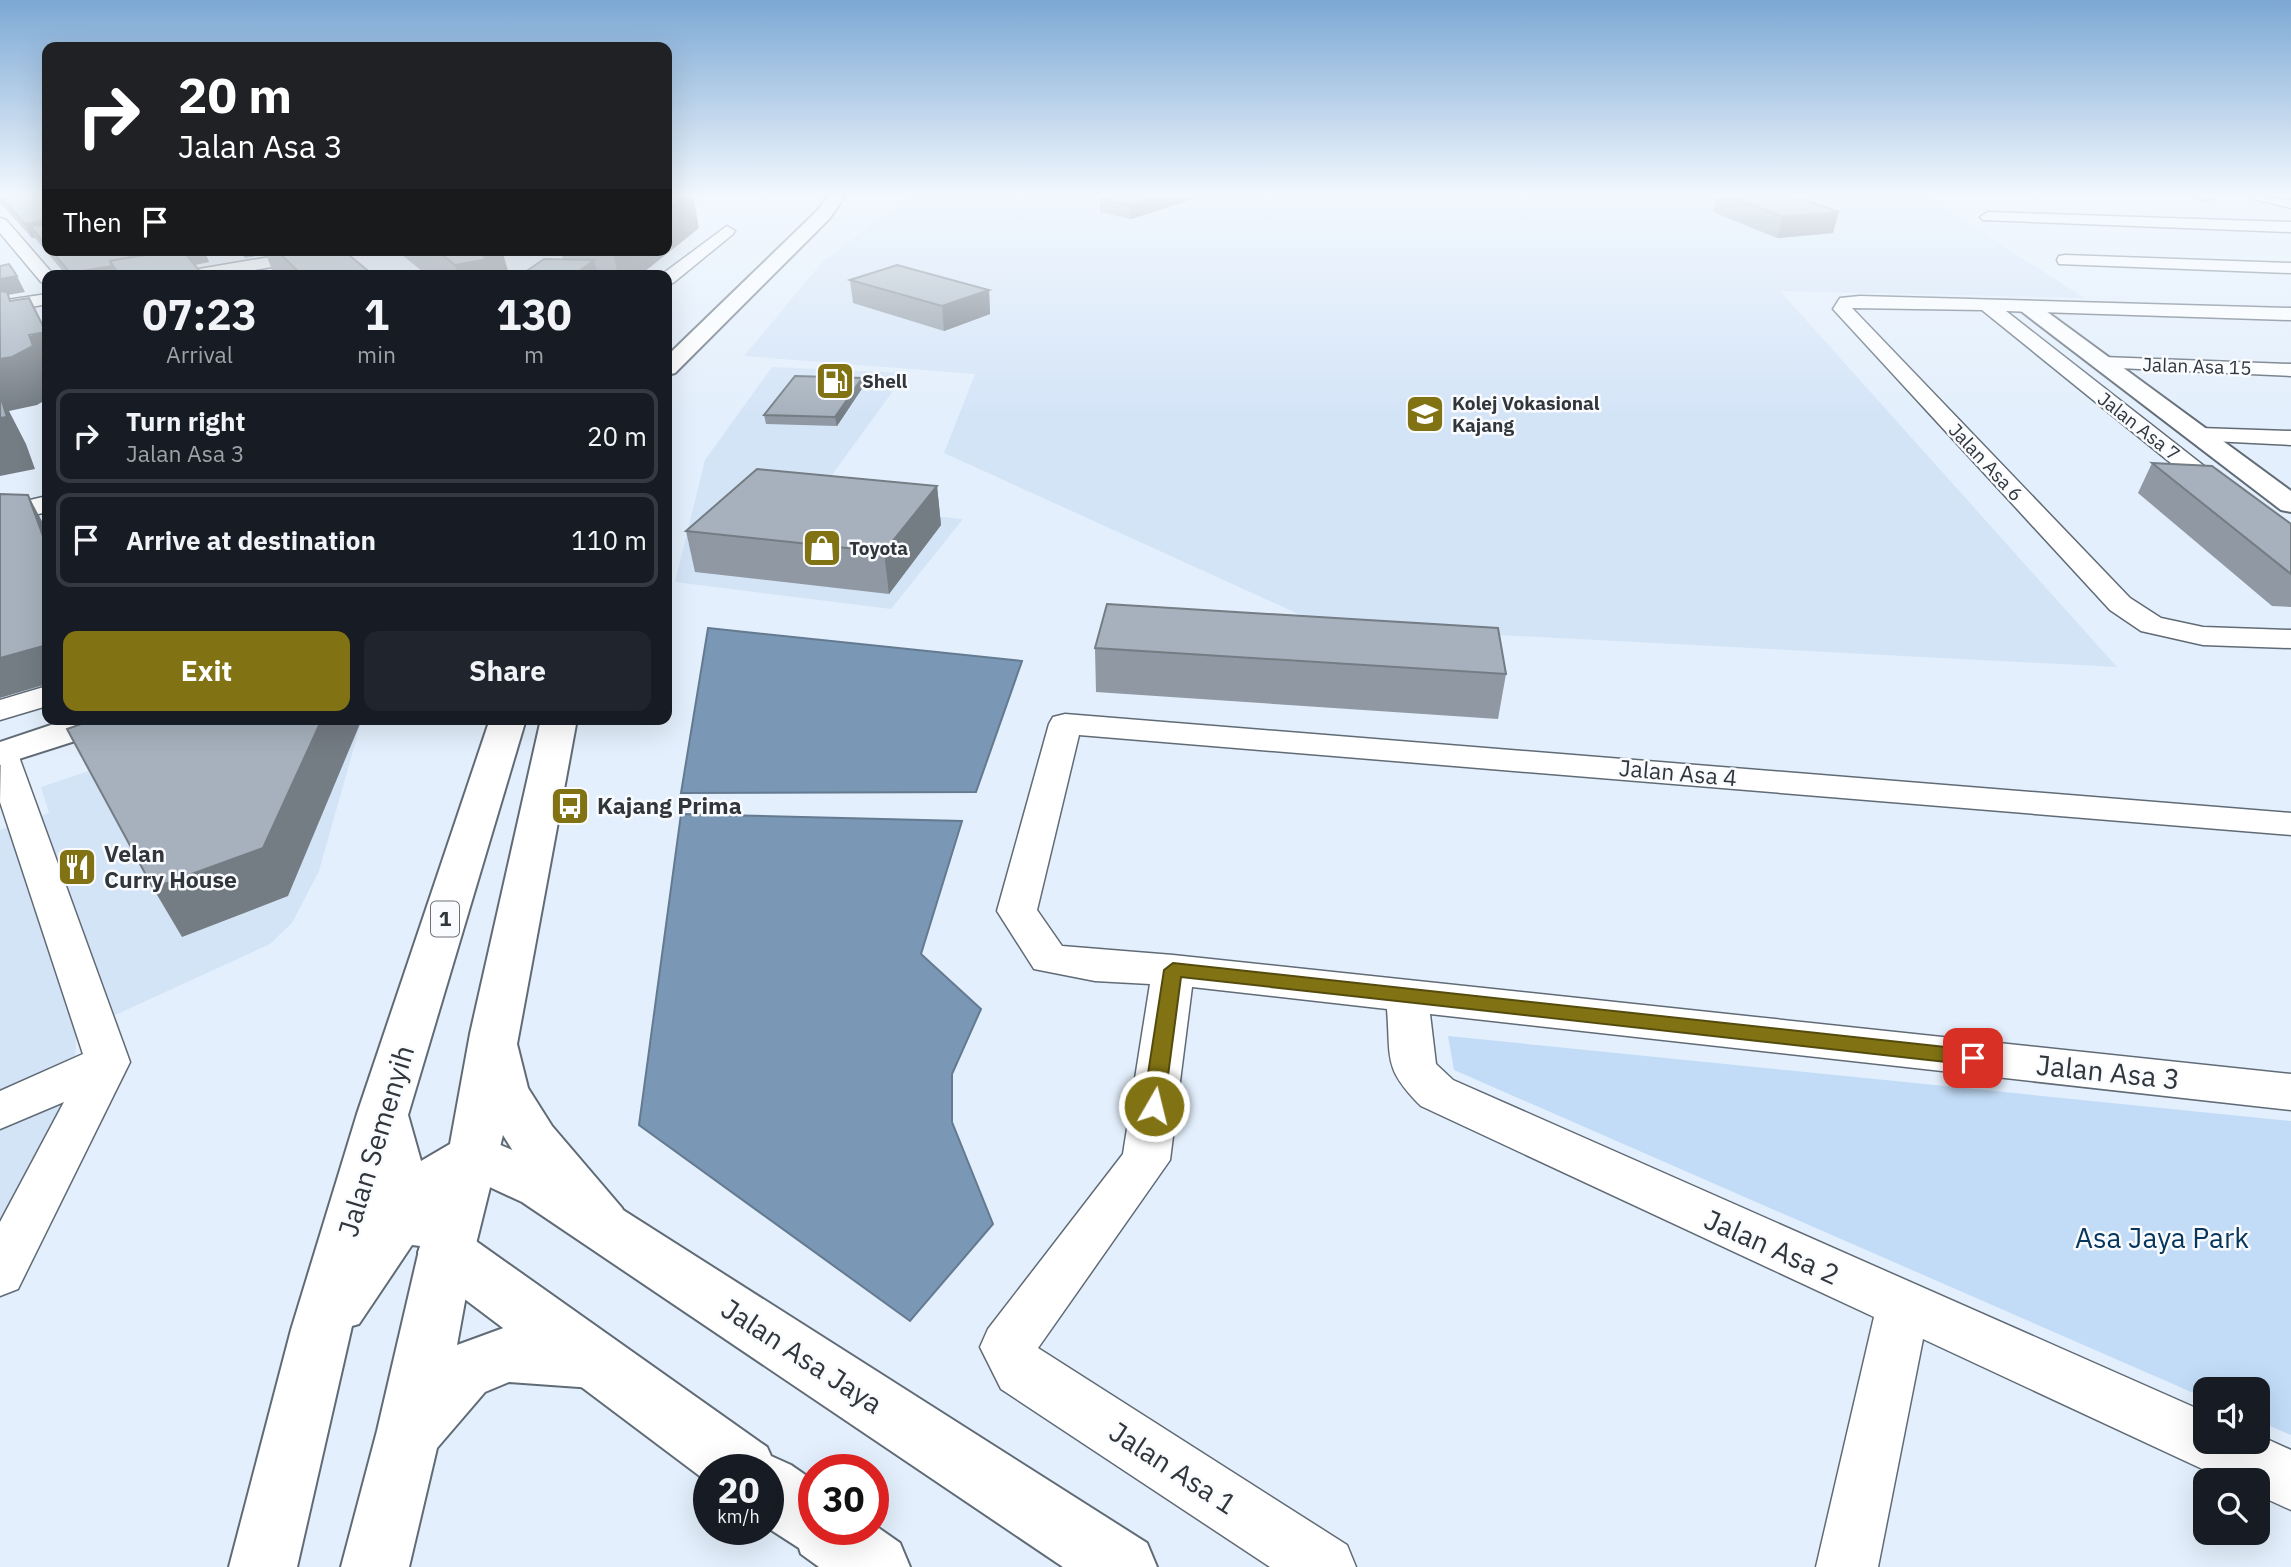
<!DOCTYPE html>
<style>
body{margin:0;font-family:"IBM Plex Sans",sans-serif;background:#20242c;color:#f1f3f6;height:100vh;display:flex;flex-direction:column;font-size:26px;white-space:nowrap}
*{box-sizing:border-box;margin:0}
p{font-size:23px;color:#9ea1a6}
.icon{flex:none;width:38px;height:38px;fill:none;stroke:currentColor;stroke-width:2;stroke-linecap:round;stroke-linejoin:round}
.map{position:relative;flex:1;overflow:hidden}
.side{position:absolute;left:42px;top:270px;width:630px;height:455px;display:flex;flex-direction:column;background:#171b24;border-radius:14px;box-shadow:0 7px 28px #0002}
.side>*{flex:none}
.top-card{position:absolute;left:42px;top:42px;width:630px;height:214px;border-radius:14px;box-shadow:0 7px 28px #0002;background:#202124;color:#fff;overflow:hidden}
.tools{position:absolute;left:2193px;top:1377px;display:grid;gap:14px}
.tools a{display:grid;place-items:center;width:77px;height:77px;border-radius:14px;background:#171b24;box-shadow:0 7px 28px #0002;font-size:35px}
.speed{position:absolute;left:693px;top:1454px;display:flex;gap:14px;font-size:35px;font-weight:700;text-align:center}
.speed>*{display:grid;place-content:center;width:91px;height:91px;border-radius:50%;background:#171b24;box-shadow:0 7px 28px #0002;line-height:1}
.speed small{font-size:18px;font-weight:400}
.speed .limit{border:10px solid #d22;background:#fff;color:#111}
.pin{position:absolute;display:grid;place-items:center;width:60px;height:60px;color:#fff;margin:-30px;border-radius:14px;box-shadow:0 4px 10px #0006}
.me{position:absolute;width:77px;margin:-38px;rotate:8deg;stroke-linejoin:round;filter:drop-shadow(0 0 5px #0008)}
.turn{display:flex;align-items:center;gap:24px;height:147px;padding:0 21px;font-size:32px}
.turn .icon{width:91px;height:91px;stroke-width:2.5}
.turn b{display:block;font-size:49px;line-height:60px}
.then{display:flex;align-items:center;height:66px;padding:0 21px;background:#0003;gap:14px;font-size:26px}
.eta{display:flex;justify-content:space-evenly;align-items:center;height:119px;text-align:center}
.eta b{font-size:42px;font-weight:700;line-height:49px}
.primary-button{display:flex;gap:14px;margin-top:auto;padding:14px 21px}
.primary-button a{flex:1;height:80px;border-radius:14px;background:#817314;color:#fff;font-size:28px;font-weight:700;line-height:80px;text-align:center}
.primary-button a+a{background:#20242c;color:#f1f3f6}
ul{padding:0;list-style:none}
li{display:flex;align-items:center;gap:21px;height:94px;margin:0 14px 10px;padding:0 7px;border:4px solid #363941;border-radius:14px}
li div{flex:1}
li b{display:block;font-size:26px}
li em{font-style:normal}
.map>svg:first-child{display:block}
.built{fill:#d4e4f7}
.green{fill:#c2dcf7}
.water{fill:#7a97b5;stroke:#647a90;stroke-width:2}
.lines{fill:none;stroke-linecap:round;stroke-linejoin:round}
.street-casing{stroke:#606b76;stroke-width:3}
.secondary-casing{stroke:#606b76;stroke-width:4}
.primary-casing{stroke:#606b76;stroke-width:4}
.street{fill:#fff;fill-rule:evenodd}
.secondary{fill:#fff;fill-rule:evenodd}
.primary{fill:#fff;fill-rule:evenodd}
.wall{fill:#8f98a3}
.shaded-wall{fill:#747c84}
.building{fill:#a6b1bd;stroke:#747c84;stroke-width:2}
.route{fill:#817314;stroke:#544b0d;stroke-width:2}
.labels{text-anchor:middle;stroke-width:5;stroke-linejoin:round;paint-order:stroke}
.far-street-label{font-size:19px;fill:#31363b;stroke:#f9fbfe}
.far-poi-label{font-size:19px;font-weight:bold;fill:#31363b;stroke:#f9fbfe;text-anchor:start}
.shield{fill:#f9fbfe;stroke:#6d7176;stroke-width:2}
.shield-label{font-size:21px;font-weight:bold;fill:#31363b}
.street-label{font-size:23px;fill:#31363b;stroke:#f9fbfe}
.poi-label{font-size:23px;font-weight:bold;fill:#31363b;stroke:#f9fbfe;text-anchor:start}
.near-street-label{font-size:28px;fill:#31363b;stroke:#f9fbfe}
.near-park-label{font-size:28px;fill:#07365d;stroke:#f9fbfe}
</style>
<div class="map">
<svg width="2291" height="1567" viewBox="0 0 2291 1567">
<rect width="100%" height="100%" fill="#e3effc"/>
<g class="built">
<path d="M910,196H1927L2084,298L1780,291L2117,667L1325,626L944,453L975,374L744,356L824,260Z"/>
<path d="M772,367L906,373L811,504L963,519L891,609L675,582L705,460Z"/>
<path d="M243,719H362L319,871L292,923L270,944L76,1033L74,1093L0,1232V830L49,813L41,787Z"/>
</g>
<path class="green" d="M1448,1036L2291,1121V1435L2258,1421V1390H2205V1398L1454,1070Z"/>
<g class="water">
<path d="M708,628L1022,661L976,792L681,793Z"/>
<path d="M681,814L962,821L921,954L981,1009L952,1074V1122L993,1224L910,1321L639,1125Z"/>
</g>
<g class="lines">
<g class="street-casing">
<g id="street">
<path d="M2196,196H2213V197L2206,201Z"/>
<path d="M2251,196L2291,200V208L2253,199Z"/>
<path d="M1988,212L2291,222V232L1983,220L1980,217Z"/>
<path d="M0,218L6,220L53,274L47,275V283L41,282L0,233Z"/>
<path d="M727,226L735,231L733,234L673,283L667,284V275H661Z"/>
<path d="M311,250H351L343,255L225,275H184L193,270Z"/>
<path d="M2065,255L2291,263V273L2059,264L2057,260L2059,256Z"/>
<path d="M47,294V304L0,313V301Z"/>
<path d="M1860,296L2291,308V320L2006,311L2291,534V555L2282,553L1982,310L1852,308L2130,598L2161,618L2203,627L2291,630V648L2203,645L2141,631L2110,610L1833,309L1840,298Z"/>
<path d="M2103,357L2291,364V376L2096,367L2093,363L2096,359Z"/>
<path d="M2200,428L2291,431V445L2192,440L2189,435L2192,430Z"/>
<path d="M47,496V512L0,523V507Z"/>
<path d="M47,686V706L0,720V700Z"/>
<path d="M1065,714L2291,813V835L1079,735L1037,910L1062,946L1173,955L2291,1074V1110L1430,1014L1436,1064L1453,1080L2205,1412V1442H2258V1435L2291,1450V1510L2258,1495V1480H2226L1923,1339L1878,1567H1816L1874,1317L1421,1106C1383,1068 1391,1059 1387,1009L1192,987L1170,1160L1038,1348L1347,1545L1356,1567H1270L1001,1389L980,1347L988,1329L1123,1154L1150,984L1095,981L1034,969L997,911L1049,724L1053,717Z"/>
<path d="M1,744L13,747L18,754L130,1062L18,1289L0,1296V1222L64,1102L0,1129V1091L83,1054L0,802Z"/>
</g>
</g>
<g class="secondary-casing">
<g id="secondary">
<path d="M2028,301L2035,303L2291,491V512L2281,510L2021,311L2018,307Z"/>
<path d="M69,719H124L119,727L0,765V742Z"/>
<path d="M474,1134L560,1170L1147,1543L1157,1567H1063L522,1202L455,1171L448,1156L455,1141Z"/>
<path d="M446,1227L466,1234L767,1447L771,1456L791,1465L814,1481V1530H873V1524L900,1543L910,1567H819L801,1554L799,1548L768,1528V1470H709V1483L426,1270L418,1252L426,1234Z"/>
</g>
</g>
<g class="primary-casing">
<g id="primary">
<path d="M829,196H845L829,219L675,373L667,375V356L817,211Z"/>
<path d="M490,719H526L408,1115L421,1161L450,1144L470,1034L541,719H577L517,1044L528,1088L552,1126L622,1208L630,1225L622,1242L602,1249L582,1242L516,1156L503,1135L474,1252L457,1345L509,1326L593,1330L614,1339L623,1359L614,1379L593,1388L509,1382L485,1392L437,1448L409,1567H341L377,1431L420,1246L412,1245L359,1324L352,1326L297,1567H229L291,1330L357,1114Z"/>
</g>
</g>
<use href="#street" class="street"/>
<use href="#secondary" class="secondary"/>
<use href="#primary" class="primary"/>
</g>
<g class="wall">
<path d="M0,196H47V250H123L131,257H132L125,250H204L209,262L195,265L203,275H66L35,238H32L0,203Z"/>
<path d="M1110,196H1197V198L1131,219L1100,212V199Z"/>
<path d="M1717,196H1794L1833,233L1777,238L1713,212Z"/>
<path d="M699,228L640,275H521L563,259L560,250H667Z"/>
<path d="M236,250H343L373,275H274L266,254L245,258Z"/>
<path d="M401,250H502L509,275H427L402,255Z"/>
<path d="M850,280L989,290L990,314L944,331L853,303Z"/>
<path d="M862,378L863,387L837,426L766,424L764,415Z"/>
<path d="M2152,463L2291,524V607L2272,606L2138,493Z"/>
<path d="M937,486L941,525L889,594L695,572L686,531Z"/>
<path d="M1095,648L1506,674L1498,719L1096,692Z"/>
</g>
<g class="shaded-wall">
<path d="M684,196H693L699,228L640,275H618L612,250H667V209Z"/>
<path d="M1161,196H1197V198L1131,219V205Z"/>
<path d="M1839,212L1833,233L1777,238L1783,217Z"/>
<path d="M47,220V236L30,226L35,238H32L25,224Z"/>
<path d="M186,250H204L209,262L149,273L142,258Z"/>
<path d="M242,250H265L266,254L245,258Z"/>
<path d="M502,250L509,275H458L455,265L480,254Z"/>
<path d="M594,260L598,275H574Z"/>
<path d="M112,266L116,275H71L70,273Z"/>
<path d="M17,276L25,292L8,295L29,336L46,332L47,335V399L37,405L9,411L26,444L35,469L0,476V279Z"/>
<path d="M989,290L990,314L944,331L942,306Z"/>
<path d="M862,378L863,387L837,426L835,417Z"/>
<path d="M937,486L941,525L889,594L884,552Z"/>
<path d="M28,495L44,525L47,533V547Z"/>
<path d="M47,645V684L0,698V658Z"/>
<path d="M322,719H362L288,896L182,937L153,888Z"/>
</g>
<g class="building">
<path d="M0,196H47V220L25,224Z"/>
<path d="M667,196H684L667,209Z"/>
<path d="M1110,196H1161L1131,205L1100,199Z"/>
<path d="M1729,196H1794L1839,212L1783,217Z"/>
<path d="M47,224V246L30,226Z"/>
<path d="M51,250H123L131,257L110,261L112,266L70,273Z"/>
<path d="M134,250H176L140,256Z"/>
<path d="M176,250H182L203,275H119L110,261Z"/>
<path d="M276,250H343L373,275H302Z"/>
<path d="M436,250H500L480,254L488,259L455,265Z"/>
<path d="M544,259L594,260L574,275H521Z"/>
<path d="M9,264L17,276L0,279V266Z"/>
<path d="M897,265L989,290L942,306L850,280Z"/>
<path d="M0,291L7,292L10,301L29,298L46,332L29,335L33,346L12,357L0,359Z"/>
<path d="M795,376L862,378L835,417L764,415Z"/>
<path d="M0,395L7,417L0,418Z"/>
<path d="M2152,463L2212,466L2291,524V574Z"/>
<path d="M757,469L937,486L884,552L686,531Z"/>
<path d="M0,494L28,495L47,547V645L0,658Z"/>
<path d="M1107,604L1498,628L1506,674L1095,648Z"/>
<path d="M95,719H322L263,848L153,888L67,729Z"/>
</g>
<linearGradient id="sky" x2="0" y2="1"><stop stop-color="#7ca8d4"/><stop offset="0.47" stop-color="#f2f8fe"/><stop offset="1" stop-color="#f2f8fe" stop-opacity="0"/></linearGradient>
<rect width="2291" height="415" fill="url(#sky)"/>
<path class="route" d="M1173,963L1973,1050L1980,1052L1983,1058L1980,1063L1973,1065L1181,977L1164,1106L1161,1112H1146L1143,1106L1164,970Z"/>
<defs>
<g id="fuel-square" transform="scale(2.0125)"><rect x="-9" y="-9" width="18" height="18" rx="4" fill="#817314" stroke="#f9fbfe"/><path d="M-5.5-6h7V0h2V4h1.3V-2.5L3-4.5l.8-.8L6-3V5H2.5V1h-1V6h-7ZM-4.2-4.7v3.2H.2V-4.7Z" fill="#fff"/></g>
<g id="university-square" transform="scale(2.0125)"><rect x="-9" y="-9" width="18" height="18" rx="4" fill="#817314" stroke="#f9fbfe"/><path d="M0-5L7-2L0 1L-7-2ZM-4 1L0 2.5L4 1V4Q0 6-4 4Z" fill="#fff"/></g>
<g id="shop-square" transform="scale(2.0125)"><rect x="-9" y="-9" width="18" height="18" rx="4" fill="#817314" stroke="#f9fbfe"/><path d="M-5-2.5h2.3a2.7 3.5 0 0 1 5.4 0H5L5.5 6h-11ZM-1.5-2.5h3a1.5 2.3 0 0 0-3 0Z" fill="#fff"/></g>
<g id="bus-square" transform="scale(2.0125)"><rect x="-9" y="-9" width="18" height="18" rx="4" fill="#817314" stroke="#f9fbfe"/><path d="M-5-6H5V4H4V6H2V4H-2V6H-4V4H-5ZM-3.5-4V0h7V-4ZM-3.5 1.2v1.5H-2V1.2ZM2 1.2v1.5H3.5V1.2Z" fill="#fff"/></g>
<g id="restaurant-square" transform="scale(2.0125)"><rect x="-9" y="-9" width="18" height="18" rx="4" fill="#817314" stroke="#f9fbfe"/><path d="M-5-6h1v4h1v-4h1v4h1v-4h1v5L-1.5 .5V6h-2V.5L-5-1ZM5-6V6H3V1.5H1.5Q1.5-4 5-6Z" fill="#fff"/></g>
</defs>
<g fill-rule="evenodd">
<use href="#fuel-square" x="835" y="381"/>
<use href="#university-square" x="1425" y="414"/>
<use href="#shop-square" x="822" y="548"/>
<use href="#bus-square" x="570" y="806"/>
<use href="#restaurant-square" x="77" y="867"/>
</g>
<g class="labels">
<g class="far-street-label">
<text transform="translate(2197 366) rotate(2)" y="7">Jalan Asa 15</text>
<text transform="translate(2139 426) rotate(38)" y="7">Jalan Asa 7</text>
<text transform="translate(1986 462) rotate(47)" y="7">Jalan Asa 6</text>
</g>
<g class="far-poi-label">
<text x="862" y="388">Shell</text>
<text x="1452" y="410">Kolej Vokasional<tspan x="1452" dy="22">Kajang</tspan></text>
<text x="849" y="555">Toyota</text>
</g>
<rect class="shield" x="431" y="901.5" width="28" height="35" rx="5"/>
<g class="shield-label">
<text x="445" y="926">1</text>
</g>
<g class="street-label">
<text transform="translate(1678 773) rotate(5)" y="8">Jalan Asa 4</text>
</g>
<g class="poi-label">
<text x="597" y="814">Kajang Prima</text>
<text x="104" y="862">Velan<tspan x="104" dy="26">Curry House</tspan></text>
</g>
<g class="near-street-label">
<text transform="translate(2108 1072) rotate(6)" y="10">Jalan Asa 3</text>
<text transform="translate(376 1141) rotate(-73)" y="10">Jalan Semenyih</text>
<text transform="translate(1772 1247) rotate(24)" y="10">Jalan Asa 2</text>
<text transform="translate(802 1356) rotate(33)" y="10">Jalan Asa Jaya</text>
<text transform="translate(1173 1468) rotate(33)" y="10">Jalan Asa 1</text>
</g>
<g class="near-park-label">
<text x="2162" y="1248">Asa Jaya Park</text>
</g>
</g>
</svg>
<div class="tools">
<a><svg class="icon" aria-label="sound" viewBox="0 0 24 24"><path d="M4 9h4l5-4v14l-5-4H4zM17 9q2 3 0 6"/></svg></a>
<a><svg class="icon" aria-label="search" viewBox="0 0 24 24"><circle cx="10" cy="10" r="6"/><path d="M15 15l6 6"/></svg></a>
</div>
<div class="speed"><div>20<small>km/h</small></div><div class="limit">30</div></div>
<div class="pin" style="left:1973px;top:1058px;background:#d93025"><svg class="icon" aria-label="arrive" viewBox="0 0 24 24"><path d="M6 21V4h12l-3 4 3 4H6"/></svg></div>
<svg class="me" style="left:1154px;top:1106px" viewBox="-20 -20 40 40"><circle r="17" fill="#817314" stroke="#fff" stroke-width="3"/><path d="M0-11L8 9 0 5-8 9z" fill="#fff"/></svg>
<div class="top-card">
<div class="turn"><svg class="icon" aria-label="right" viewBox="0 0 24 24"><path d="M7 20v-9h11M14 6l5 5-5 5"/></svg><div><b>20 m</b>Jalan Asa 3</div></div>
<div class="then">Then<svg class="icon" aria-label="arrive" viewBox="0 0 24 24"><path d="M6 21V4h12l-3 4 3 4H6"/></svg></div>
</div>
<section class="side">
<div class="eta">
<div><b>07:23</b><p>Arrival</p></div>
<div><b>1</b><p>min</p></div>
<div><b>130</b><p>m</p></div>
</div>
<ul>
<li><svg class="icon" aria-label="right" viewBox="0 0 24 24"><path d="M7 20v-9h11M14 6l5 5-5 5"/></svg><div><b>Turn right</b><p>Jalan Asa 3</p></div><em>20 m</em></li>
<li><svg class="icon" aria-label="arrive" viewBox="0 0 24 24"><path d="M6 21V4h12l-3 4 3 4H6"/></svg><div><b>Arrive at destination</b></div><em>110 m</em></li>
</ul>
<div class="primary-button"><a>Exit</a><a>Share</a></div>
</section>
</div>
